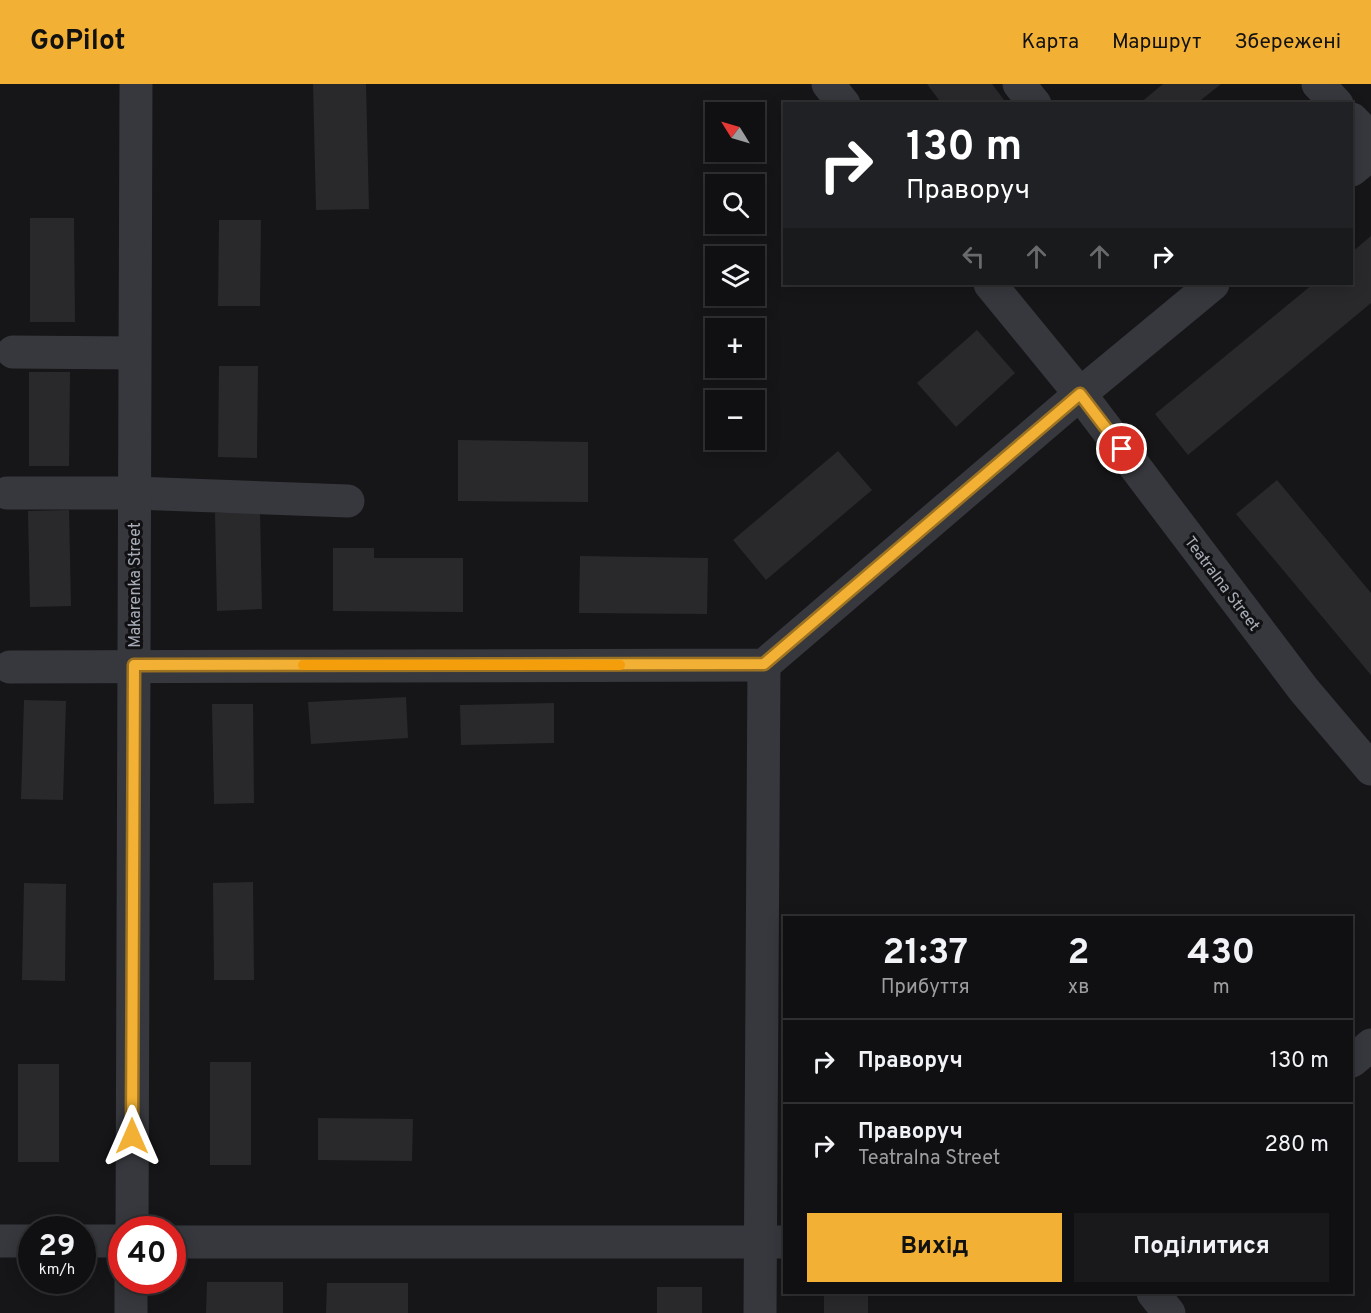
<!DOCTYPE html>
<html lang="uk">
<meta charset="utf-8">
<style>
body{margin:0;font-family:Overpass,sans-serif;background:#19191b;color:#f1f3f6;height:100vh;display:flex;flex-direction:column;font-size:22px;white-space:nowrap}
*{box-sizing:border-box;margin:0}
p{font-size:20px;color:#9c9d9f}
.icon{flex:none;width:33px;height:33px;fill:none;stroke:currentColor;stroke-width:2;stroke-linecap:round;stroke-linejoin:round}
.map{position:relative;flex:1;overflow:hidden}
.details{position:absolute;left:783px;top:832px;width:570px;height:378px;display:flex;flex-direction:column;background:#101012;border-radius:0px;box-shadow:0 3px 15px #0003,0 0 0 2px #303032}
.details>*{flex:none}
.hud{position:absolute;left:783px;top:18px;width:570px;height:183px;border-radius:0px;box-shadow:0 3px 15px #0003,0 0 0 2px #303032;background:#202124;color:#fff;overflow:hidden}
.needle{width:39px;rotate:307deg}
.fabs{position:absolute;left:705px;top:18px;display:grid;gap:12px}
.fabs a{display:grid;place-items:center;width:60px;height:60px;border-radius:0px;background:#101012;box-shadow:0 3px 15px #0003,0 0 0 2px #303032;font-size:30px}
.speed{position:absolute;left:18px;top:1132px;display:flex;gap:12px;font-size:30px;font-weight:700;text-align:center}
.speed>*{display:grid;place-content:center;width:78px;height:78px;border-radius:50%;background:#101012;box-shadow:0 3px 15px #0003,0 0 0 2px #303032;line-height:1}
.speed small{font-size:15px;font-weight:400}
.speed .limit{border:9px solid #d22;background:#fff;color:#111}
.pin{position:absolute;display:grid;place-items:center;width:51px;height:51px;color:#fff;margin:-26px;border:3px solid #fff;border-radius:50%;box-shadow:0 2px 6px #0007}
.me{position:absolute;width:66px;margin:-33px;rotate:0deg;stroke-linejoin:round;filter:drop-shadow(0 0 4px #0008)}
.turn{display:flex;align-items:center;gap:21px;height:126px;padding:0 24px;font-size:27px}
.turn .icon{width:78px;height:78px;stroke-width:2.5}
.turn b{display:block;font-size:42px;line-height:51px}
.lanes{display:flex;align-items:center;height:57px;padding:0 24px;background:#0003;justify-content:center;gap:30px;direction:ltr}
.lanes .off{opacity:.35}
.eta{display:flex;justify-content:space-evenly;align-items:center;height:102px;text-align:center}
.eta b{font-size:36px;font-weight:700;line-height:42px}
.button{display:flex;gap:12px;margin-top:auto;padding:12px 24px}
.button a{flex:1;height:69px;border-radius:0px;background:#f2b134;color:#111;font-size:24px;font-weight:700;line-height:69px;text-align:center}
.button a+a{background:#19191b;color:#f1f3f6}
ul{padding:0;list-style:none}
li{display:flex;align-items:center;gap:18px;height:84px;padding:0 24px;border-top:2px solid #303032}
li div{flex:1}
li b{display:block;font-size:22px}
li em{font-style:normal}
header{display:flex;align-items:center;gap:36px;box-sizing:border-box;height:84px;padding:0 30px;background:#f2b134;color:#111}
header strong{font-size:28px}
nav{display:flex;gap:33px;margin-inline-start:auto;font-size:21px}
.map>svg:first-child{display:block}
.building{fill:#29292c}
.lines{fill:none;stroke-linecap:round;stroke-linejoin:round}
.minor{stroke:#37383d;stroke-width:33}
.route-casing{stroke:#9d7322;stroke-width:15}
.route{stroke:#f2b134;stroke-width:10}
.slow{stroke:#f59e0b;stroke-width:10}
.labels{text-anchor:middle;stroke-width:6;stroke-linejoin:round;paint-order:stroke}
.street-label{font-size:16px;fill:#a8adb8;stroke:#111113}
</style>
<header>
<strong>GoPilot</strong>
<nav><a>Карта</a><a>Маршрут</a><a>Збережені</a></nav>
</header>
<div class="map">
<svg width="1371" height="1229" viewBox="0 0 1371 1229">
<rect width="100%" height="100%" fill="#161618"/>
<g class="building">
<path d="M313,0H366L369,125L316,126Z"/>
<path d="M927,0H992L1007,20H942Z"/>
<path d="M1163,0H1221L1196,20H1139Z"/>
<path d="M30,134H74L75,238H30Z"/>
<path d="M219,136H261L260,222H218Z"/>
<path d="M1371,152V219L1188,371L1155,330L1313,200H1352V168Z"/>
<path d="M977,246L1015,289L956,343L917,299Z"/>
<path d="M219,282H258L257,374L218,373Z"/>
<path d="M29,288H70L69,382H29Z"/>
<path d="M458,356L588,358V418L458,417Z"/>
<path d="M838,367L872,406L766,496L733,456Z"/>
<path d="M1277,396L1371,509V591L1236,430Z"/>
<path d="M69,426L71,522L30,523L28,427Z"/>
<path d="M260,427L262,525L217,527L215,429Z"/>
<path d="M333,464H374V474H463V528L333,527Z"/>
<path d="M580,472L708,474L707,530L579,529Z"/>
<path d="M406,613L408,654L311,660L308,618Z"/>
<path d="M24,616L66,617L63,716L21,715Z"/>
<path d="M554,619V659L461,661L460,621Z"/>
<path d="M212,620H253L254,719L214,720Z"/>
<path d="M253,798L254,896H214L213,799Z"/>
<path d="M24,799L66,800L65,897L22,896Z"/>
<rect x="210" y="978" width="41" height="103"/>
<rect x="18" y="980" width="41" height="98"/>
<path d="M318,1034L413,1035L412,1077L318,1076Z"/>
<path d="M207,1198H283V1229H206Z"/>
<path d="M327,1199H408V1229H326Z"/>
<rect x="657" y="1203" width="45" height="26"/>
<rect x="824" y="1209" width="44" height="20"/>
</g>
<g class="lines">
<g class="minor">
<path d="M828,0L844,20"/>
<path d="M1019,0L1035,20"/>
<path d="M1318,0L1337,20"/>
<path d="M1352,35L1371,55"/>
<path d="M1352,86L1371,70"/>
<path d="M990,200L1080,310L1304,606L1371,685"/>
<path d="M13,268L134,269"/>
<path d="M7,409H134L348,417"/>
<path d="M10,583L764,581L1080,310L1213,200"/>
<path d="M1352,977L1371,961"/>
<path d="M132,1146L136,0"/>
<path d="M0,1157H32"/>
<path d="M82,1157H122"/>
<path d="M172,1158H784"/>
<path d="M1153,1209L1169,1229"/>
<path d="M131,1229V1197"/>
<path d="M760,1229L764,581"/>
</g>
</g>
<g class="lines">
<g class="route-casing">
<path id="route" d="M132,1052L134,581L764,580L1080,310L1122,365"/>
</g>
<use href="#route" class="route"/>
<path class="slow" d="M303,581H620"/>
</g>
<g class="labels">
<g class="street-label">
<text transform="translate(1223 499) rotate(53)" y="6">Teatralna Street</text>
<text transform="translate(134 501) rotate(-90)" y="6">Makarenka Street</text>
</g>
</g>
</svg>
<div class="fabs">
<a><svg class="needle" viewBox="-14 -14 28 28"><path d="M0-13l5 13h-10z" fill="#e53935"/><path d="M0 13l5-13h-10z" fill="#9c9d9f"/></svg></a>
<a><svg class="icon" aria-label="search" viewBox="0 0 24 24"><circle cx="10" cy="10" r="6"/><path d="M15 15l6 6"/></svg></a>
<a><svg class="icon" aria-label="layers" viewBox="0 0 24 24"><path d="M12 4l9 5-9 5-9-5zM3 14l9 5 9-5"/></svg></a>
<a>+</a>
<a>−</a>
</div>
<div class="speed"><div>29<small>km/h</small></div><div class="limit">40</div></div>
<div class="pin" style="left:1122px;top:365px;background:#d93025"><svg class="icon" aria-label="arrive" viewBox="0 0 24 24"><path d="M6 21V4h12l-3 4 3 4H6"/></svg></div>
<svg class="me" style="left:132px;top:1052px" viewBox="-20 -20 40 40"><path d="M0-17L14 15 0 8-14 15z" fill="#f2b134" stroke="#fff" stroke-width="4"/></svg>
<div class="hud">
<div class="turn"><svg class="icon" aria-label="right" viewBox="0 0 24 24"><path d="M7 20v-9h11M14 6l5 5-5 5"/></svg><div><b>130 m</b>Праворуч</div></div>
<div class="lanes"><svg class="icon off" aria-label="left" viewBox="0 0 24 24"><path d="M17 20v-9H6M10 6l-5 5 5 5"/></svg><svg class="icon off" aria-label="ahead" viewBox="0 0 24 24"><path d="M12 20V5M6 11l6-6 6 6"/></svg><svg class="icon off" aria-label="ahead" viewBox="0 0 24 24"><path d="M12 20V5M6 11l6-6 6 6"/></svg><svg class="icon" aria-label="right" viewBox="0 0 24 24"><path d="M7 20v-9h11M14 6l5 5-5 5"/></svg></div>
</div>
<section class="details">
<div class="eta">
<div><b>21:37</b><p>Прибуття</p></div>
<div><b>2</b><p>хв</p></div>
<div><b>430</b><p>m</p></div>
</div>
<ul>
<li><svg class="icon" aria-label="right" viewBox="0 0 24 24"><path d="M7 20v-9h11M14 6l5 5-5 5"/></svg><div><b>Праворуч</b></div><em>130 m</em></li>
<li><svg class="icon" aria-label="right" viewBox="0 0 24 24"><path d="M7 20v-9h11M14 6l5 5-5 5"/></svg><div><b>Праворуч</b><p>Teatralna Street</p></div><em>280 m</em></li>
</ul>
<div class="button"><a>Вихід</a><a>Поділитися</a></div>
</section>
</div>
